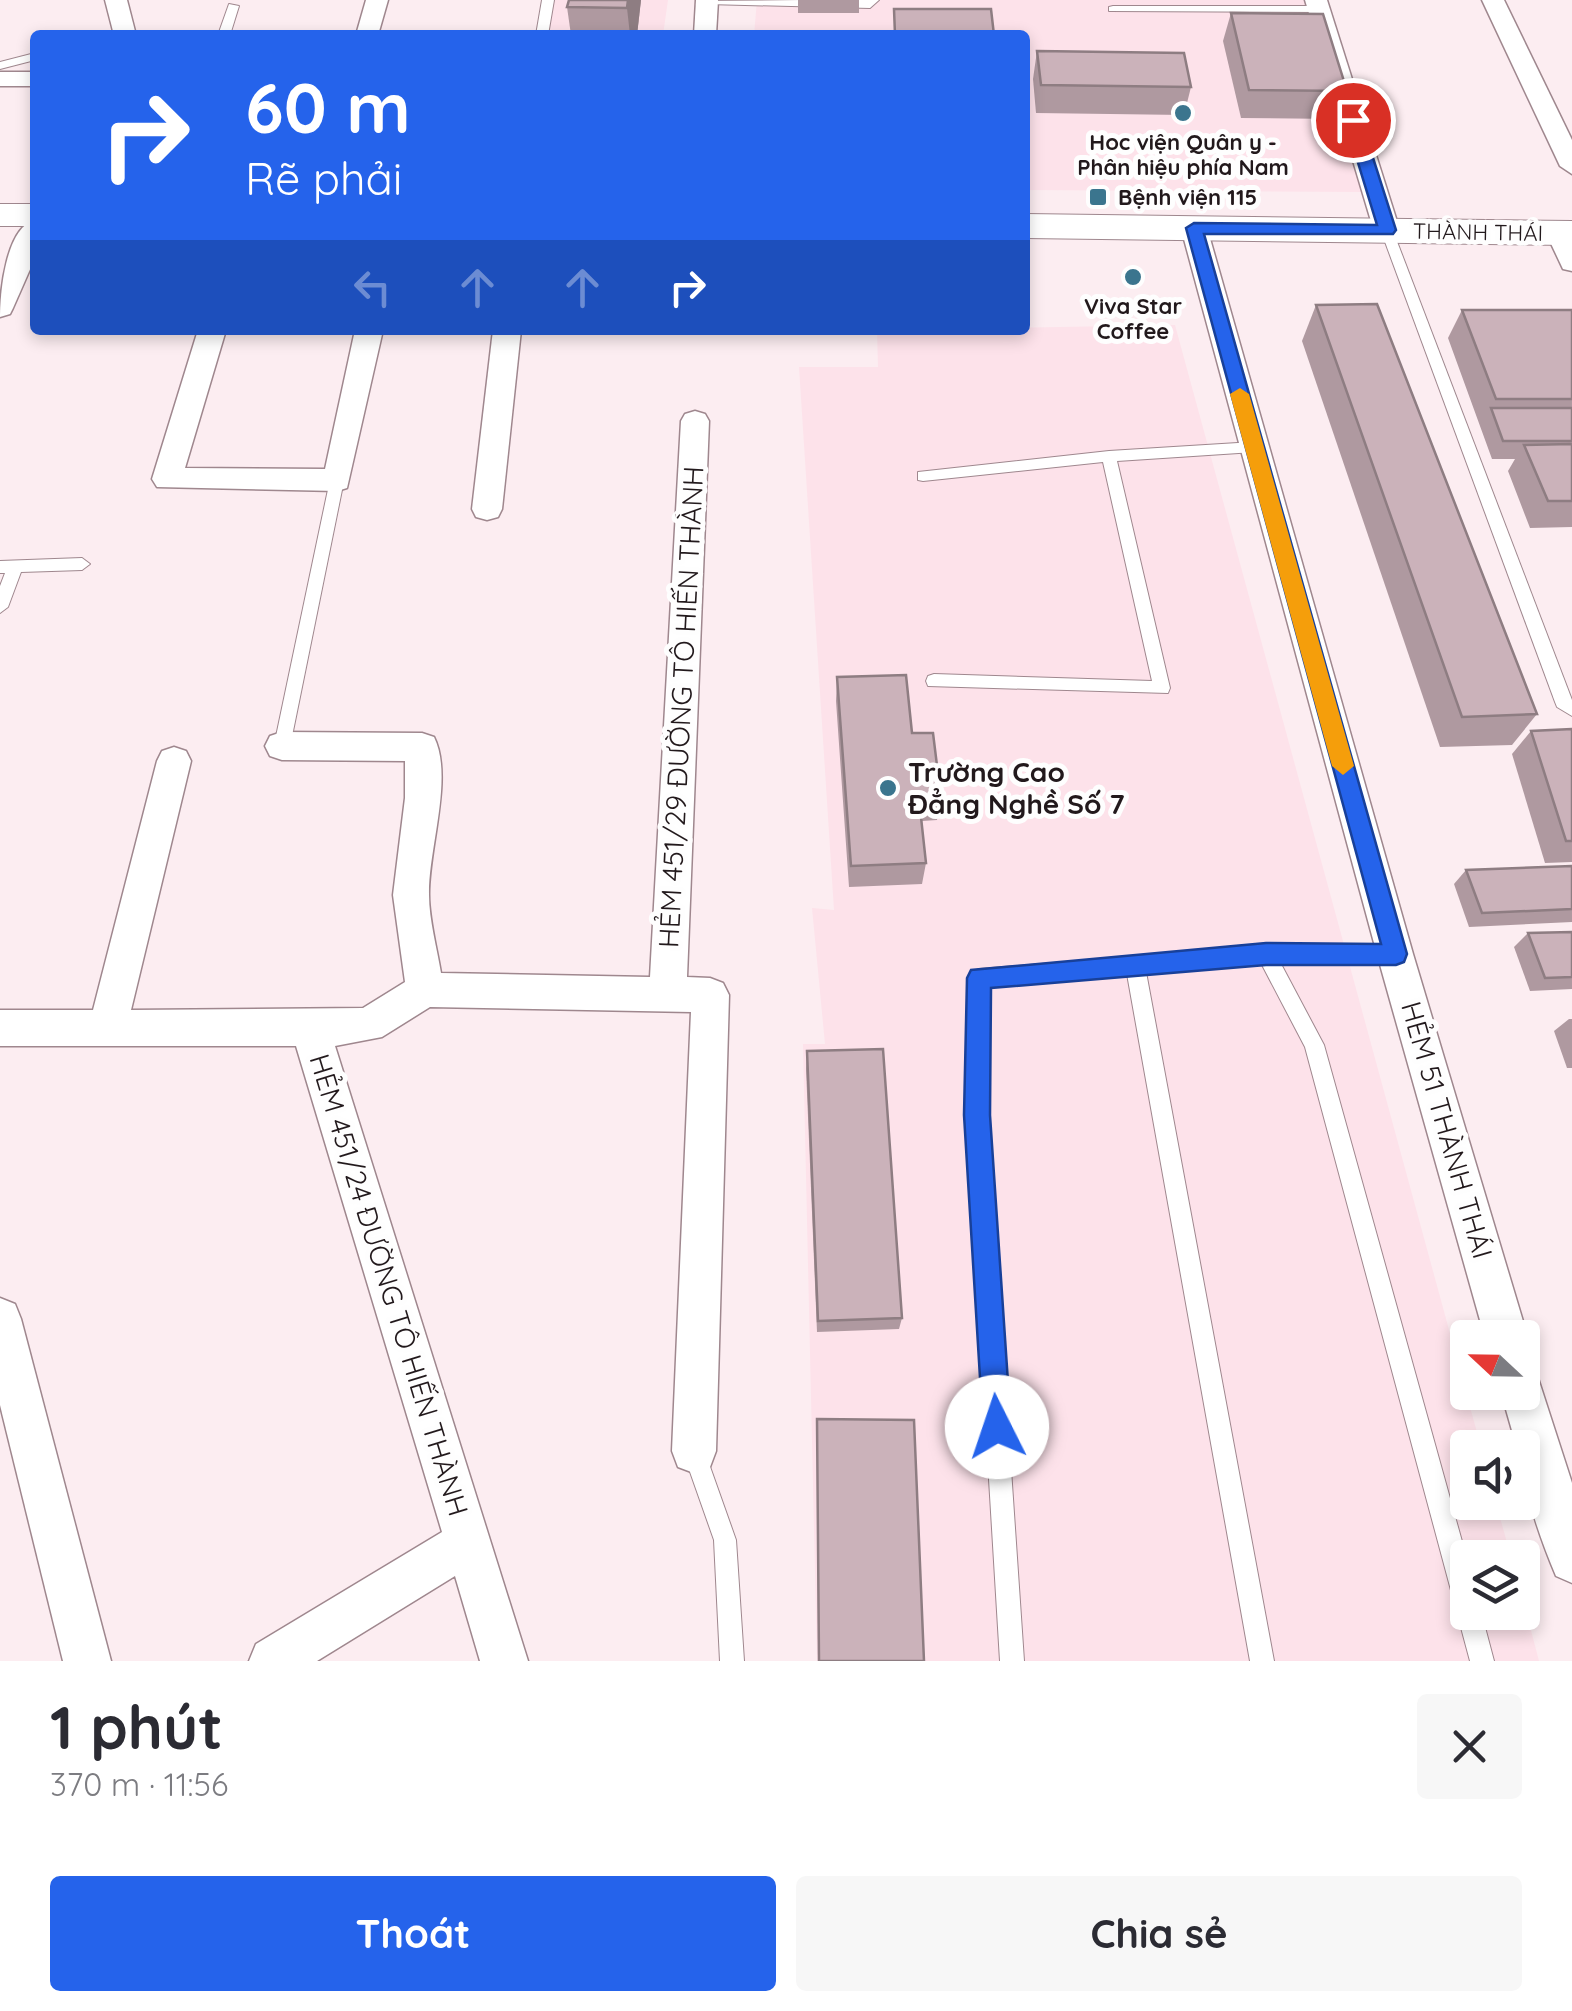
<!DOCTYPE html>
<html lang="vi">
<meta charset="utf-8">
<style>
body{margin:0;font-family:Quicksand,sans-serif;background:#f7f7f7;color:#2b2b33;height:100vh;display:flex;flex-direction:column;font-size:38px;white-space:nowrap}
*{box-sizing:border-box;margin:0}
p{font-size:32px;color:#7c7c81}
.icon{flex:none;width:55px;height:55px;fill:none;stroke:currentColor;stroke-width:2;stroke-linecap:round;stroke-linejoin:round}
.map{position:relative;height:1661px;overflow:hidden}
.side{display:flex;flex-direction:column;background:#fff;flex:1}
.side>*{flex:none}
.guide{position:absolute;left:30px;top:30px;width:1000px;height:305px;border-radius:10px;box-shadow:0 5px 15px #0003;background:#2563eb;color:#fff;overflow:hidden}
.needle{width:65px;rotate:292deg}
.fabs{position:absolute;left:1450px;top:1320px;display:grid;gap:20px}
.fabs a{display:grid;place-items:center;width:90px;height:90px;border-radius:10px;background:#fff;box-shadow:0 5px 15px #0003;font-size:50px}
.pin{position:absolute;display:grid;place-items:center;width:85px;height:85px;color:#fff;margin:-42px;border:5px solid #fff;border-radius:50%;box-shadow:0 2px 10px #0007}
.me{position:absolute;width:110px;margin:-55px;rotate:356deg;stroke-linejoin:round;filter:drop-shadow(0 0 8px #0008)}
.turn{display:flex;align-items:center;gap:35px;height:210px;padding:0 50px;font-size:45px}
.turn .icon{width:130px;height:130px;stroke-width:2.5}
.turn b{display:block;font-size:70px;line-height:85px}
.lanes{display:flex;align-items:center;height:95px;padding:0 50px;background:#0003;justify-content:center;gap:50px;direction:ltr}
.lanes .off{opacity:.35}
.round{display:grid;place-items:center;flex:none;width:105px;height:105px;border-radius:10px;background:#f7f7f7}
.overview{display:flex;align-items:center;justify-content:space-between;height:170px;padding:0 50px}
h1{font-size:60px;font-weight:700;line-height:75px}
.button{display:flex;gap:20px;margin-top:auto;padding:20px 50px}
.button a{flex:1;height:115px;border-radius:10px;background:#2563eb;color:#fff;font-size:40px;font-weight:700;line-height:115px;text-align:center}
.button a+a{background:#f7f7f7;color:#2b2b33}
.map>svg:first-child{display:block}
.built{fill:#fde2ea}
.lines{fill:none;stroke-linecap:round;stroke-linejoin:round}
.service-casing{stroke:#9f878e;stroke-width:2}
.minor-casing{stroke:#9f878e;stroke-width:3}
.secondary-casing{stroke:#9f878e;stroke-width:2}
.service{fill:#fff;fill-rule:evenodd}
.minor{fill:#fff;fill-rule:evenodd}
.secondary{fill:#fff;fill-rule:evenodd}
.wall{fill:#af99a0}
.shaded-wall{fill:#8e7d82}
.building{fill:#cbb2ba;stroke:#8e7d82;stroke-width:2.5}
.route{fill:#2563eb;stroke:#184099;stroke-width:2.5}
.slow{fill:#f59e0b}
.poi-dot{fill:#3b758e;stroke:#fefefe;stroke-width:4}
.labels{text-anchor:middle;stroke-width:10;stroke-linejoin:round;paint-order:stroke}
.far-poi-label{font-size:22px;font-weight:bold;fill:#22191c;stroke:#fefefe}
.far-street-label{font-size:22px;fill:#22191c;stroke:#fefefe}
.street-label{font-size:28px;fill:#22191c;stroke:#fefefe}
.poi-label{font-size:28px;font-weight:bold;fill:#22191c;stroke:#fefefe;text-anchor:start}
</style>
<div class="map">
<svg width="1572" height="1661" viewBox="0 0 1572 1661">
<rect width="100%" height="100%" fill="#fcedf1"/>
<g class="built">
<path d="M552,0H668L663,35H546Z"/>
<path d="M757,0H1308L1364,192L1025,190V35H754Z"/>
<path d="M1175,325L1481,1447L1468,1448V1502L1496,1503L1511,1557L1468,1558V1612H1522L1523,1600L1539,1661H817L803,1044H825L812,908L834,910L799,367H878L877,330Z"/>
</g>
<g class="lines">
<g class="service-casing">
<g id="service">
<path d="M542,0H554L548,35H536Z"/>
<path d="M802,0H879L870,8L707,4L701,1Z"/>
<path d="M229,4L239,6L230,35H218Z"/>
<path d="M1113,6H1319L1325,9L1319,12L1109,11V7Z"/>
<path d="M35,53V60L0,69V62Z"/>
<path d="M1387,227L1393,231L1572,700V716L1557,707L1555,702L1381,231Z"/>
<path d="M1254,442L1261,447L1254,452L1117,461L1170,688L1168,693L928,686L926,681L928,676L934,674L1152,681L1103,462L923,481L918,480V472L1109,451Z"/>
<path d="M337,475L344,480L290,746L288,751H276L274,746L330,480Z"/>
<path d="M82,558L90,564L82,570L21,572L8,607L0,613V586L5,573H0V561Z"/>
<path d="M1266,946H1395L1402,948L1404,954L1402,960L1395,962H1280L1324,1045L1468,1563V1612H1481L1494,1661H1470L1305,1047L1261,963L1146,972L1274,1661H1250L1127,974L988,986L987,1115L1024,1661H1000L967,1115L970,978L972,972L979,969Z"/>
<path d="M694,1441L702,1444L736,1540L744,1661H720L714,1540L683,1452L686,1444Z"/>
</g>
</g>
<g class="minor-casing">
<g id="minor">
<path d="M105,0H127L136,35H114Z"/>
<path d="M366,0H388L378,35H356Z"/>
<path d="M696,0H718L716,35H694Z"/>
<path d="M1305,0H1327L1400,231L1396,237L1387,239L1374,231Z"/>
<path d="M1482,0H1504L1572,140V174L1560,166Z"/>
<rect x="0" y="72" width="35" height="14"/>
<path d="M35,220V258L13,308L10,314L0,317C0,292 6,227 35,220Z"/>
<path d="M1194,220L1207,228L1413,954L1528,1338L1522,1352V1338H1485L1377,954L1181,228Z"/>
<path d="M1559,225L1572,233V271L1563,269L1546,233Z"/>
<path d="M198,330H226L185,468L325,469L355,330H383L347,488L337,491L157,487L152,479Z"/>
<path d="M493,330H521L502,509L498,517L487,520L476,517L472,509Z"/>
<path d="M695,411L705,414L709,421L687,977L710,978L723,983L729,995L716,1451L710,1467L694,1473L678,1467L672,1451L691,1012L430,1007L382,1037L335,1046L528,1661H480L455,1576L317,1661H249L256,1644L442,1532L296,1046H0V1010H93L157,761L162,751L174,747L186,751L191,761L131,1010L363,1008L405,982L393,895L405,798V761L282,760L270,756L265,746L270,736L282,732L422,733L434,737C454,777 428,850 429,895C429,920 437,948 441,973L650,977L681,421L685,414Z"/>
<path d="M0,1298L15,1304L21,1319L111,1661H63L0,1405Z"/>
<path d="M1522,1368L1537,1375L1572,1483V1583L1556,1576C1540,1538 1522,1489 1522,1448H1517L1501,1392H1522Z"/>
</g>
</g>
<g class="secondary-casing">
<g id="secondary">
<rect x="0" y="204" width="35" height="22"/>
<path d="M1025,214L1572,221V245L1025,238Z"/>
</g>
</g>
<use href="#service" class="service"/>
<use href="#minor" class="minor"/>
<use href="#secondary" class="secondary"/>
</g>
<g class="wall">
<path d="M569,0H641L637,35H571L567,7Z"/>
<rect x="798" y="0" width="61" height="13"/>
<path d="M1231,13L1347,91L1337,119L1241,118L1223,41Z"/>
<path d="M1037,51L1191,87L1184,115L1036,113L1033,79Z"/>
<path d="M1316,305L1537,714L1512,745L1440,747L1302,341Z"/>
<path d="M1462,310H1572V527L1530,528L1508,471L1515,459H1492L1448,338Z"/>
<path d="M837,677L912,733L941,798L937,820L922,821L926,863L922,884L849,887L836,701Z"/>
<path d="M1572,729V862L1545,863L1512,754L1531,731Z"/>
<path d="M1572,866V922L1469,927L1454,884L1466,870Z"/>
<path d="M1572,932V989L1530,991L1514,947L1528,933Z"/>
<path d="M1569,1019H1572V1068H1567L1554,1031Z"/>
<path d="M807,1051L902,1318L899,1329L817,1332L806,1069Z"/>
<path d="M817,1419L924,1661H818Z"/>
</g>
<path class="shaded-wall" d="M628,0H641L637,35H630L627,8Z"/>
<g class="building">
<path d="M569,0H628L627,8L567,7Z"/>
<path d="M894,9H991L994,35H895Z"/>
<path d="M1231,13L1323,14L1347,91L1249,90Z"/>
<path d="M1037,51L1184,53L1191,87L1041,85Z"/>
<path d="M1377,304L1537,714L1462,717L1316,305Z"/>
<path d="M1462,310H1572V399H1496Z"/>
<path d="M1491,408H1572V441H1503Z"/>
<path d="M1572,444V501H1548L1524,445Z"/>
<path d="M906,675L912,733H933L941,798L919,799L926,863L851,866L837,677Z"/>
<path d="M1572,729V841H1566L1531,731Z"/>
<path d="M1572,866V909L1482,913L1466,870Z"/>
<path d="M1572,932V977L1545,978L1528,933Z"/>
<path d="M883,1049L902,1318L818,1321L807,1051Z"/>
<path d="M817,1419L914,1420L924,1661H819Z"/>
</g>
<path class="route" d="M1353,115L1361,120L1396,230L1393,234H1204L1407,954L1404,962L1396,965H1266L991,988L990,1115L1011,1427L1007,1437L997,1441L987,1437L983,1427L964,1115L967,978L971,970L1266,943L1381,944L1186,228L1194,223L1377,225L1345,120Z"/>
<path class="slow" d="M1240,388L1249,394L1354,766L1343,775L1332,766L1230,394Z"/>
<g class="poi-dot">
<circle cx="1183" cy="113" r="10"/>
<rect x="1088" y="187" width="20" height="20" rx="5"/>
<circle cx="1133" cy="277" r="10"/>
<circle cx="888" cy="788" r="10"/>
</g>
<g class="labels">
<g class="far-poi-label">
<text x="1183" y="150">Hoc viện Quân y -<tspan x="1183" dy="25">Phân hiệu phía Nam</tspan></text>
<text x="1118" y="205" text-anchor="start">Bệnh viện 115</text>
<text x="1133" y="314">Viva Star<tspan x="1133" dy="25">Coffee</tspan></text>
</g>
<g class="far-street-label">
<text transform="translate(1478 232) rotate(1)" y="8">THÀNH THÁI</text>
</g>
<g class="street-label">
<text transform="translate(681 707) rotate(-87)" y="10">HẺM 451/29 ĐƯỜNG TÔ HIẾN THÀNH</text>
<text transform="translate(1447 1130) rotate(74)" y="10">HẺM 51 THÀNH THÁI</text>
<text transform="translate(389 1285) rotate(73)" y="10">HẺM 451/24 ĐƯỜNG TÔ HIẾN THÀNH</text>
</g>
<g class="poi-label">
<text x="908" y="782">Trường Cao<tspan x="908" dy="32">Đẳng Nghề Số 7</tspan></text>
</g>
</g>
</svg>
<div class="fabs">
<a><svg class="needle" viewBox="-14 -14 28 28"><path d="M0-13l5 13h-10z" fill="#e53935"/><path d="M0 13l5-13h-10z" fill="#7c7c81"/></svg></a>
<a><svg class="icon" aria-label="sound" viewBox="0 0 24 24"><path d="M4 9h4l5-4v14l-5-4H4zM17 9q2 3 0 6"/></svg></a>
<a><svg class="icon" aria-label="layers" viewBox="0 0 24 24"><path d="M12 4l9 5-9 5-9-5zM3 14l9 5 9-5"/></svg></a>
</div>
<div class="pin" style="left:1353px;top:120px;background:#d93025"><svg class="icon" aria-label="arrive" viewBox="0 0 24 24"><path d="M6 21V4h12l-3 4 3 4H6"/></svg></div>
<svg class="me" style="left:997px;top:1427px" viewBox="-20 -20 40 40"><circle r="19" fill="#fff"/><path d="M0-13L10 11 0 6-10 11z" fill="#2563eb"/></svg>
<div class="guide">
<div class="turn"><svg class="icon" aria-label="right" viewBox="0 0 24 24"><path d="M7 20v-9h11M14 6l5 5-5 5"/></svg><div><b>60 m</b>Rẽ phải</div></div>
<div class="lanes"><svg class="icon off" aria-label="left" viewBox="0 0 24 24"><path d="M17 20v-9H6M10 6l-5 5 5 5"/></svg><svg class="icon off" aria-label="ahead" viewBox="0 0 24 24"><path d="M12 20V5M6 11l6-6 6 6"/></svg><svg class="icon off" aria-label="ahead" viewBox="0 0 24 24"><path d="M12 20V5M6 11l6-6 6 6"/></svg><svg class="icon" aria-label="right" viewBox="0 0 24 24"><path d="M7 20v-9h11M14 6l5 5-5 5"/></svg></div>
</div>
</div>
<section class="side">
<div class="overview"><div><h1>1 phút</h1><p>370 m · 11:56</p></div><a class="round"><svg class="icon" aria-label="close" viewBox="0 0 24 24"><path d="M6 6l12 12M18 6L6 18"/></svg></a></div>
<div class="button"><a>Thoát</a><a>Chia sẻ</a></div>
</section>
